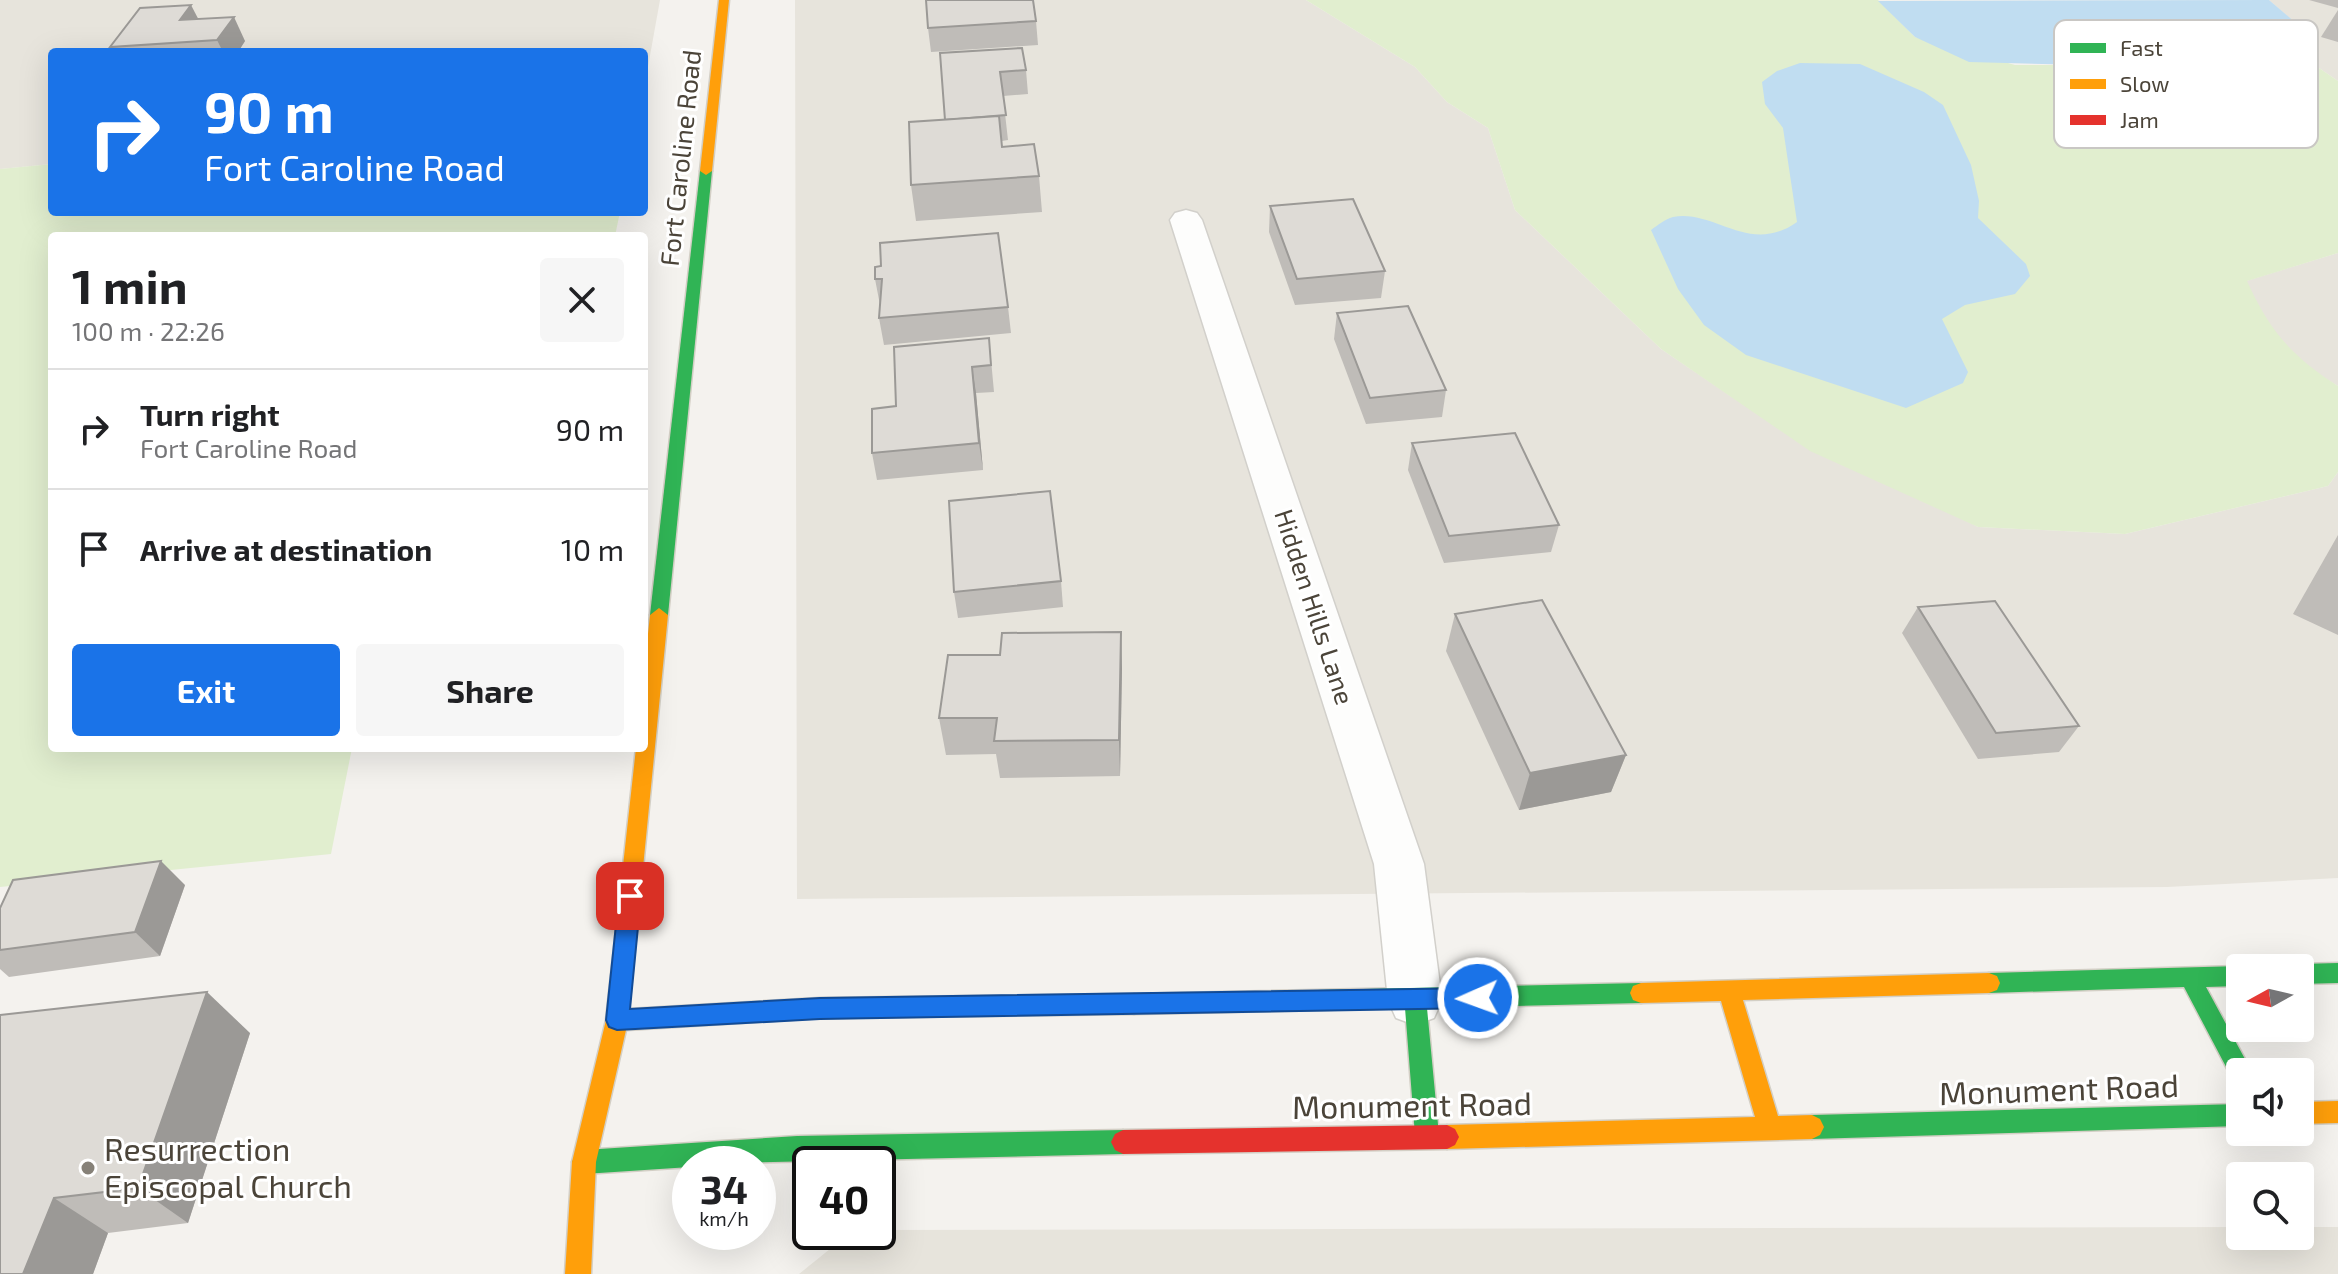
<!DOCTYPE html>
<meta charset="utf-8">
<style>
body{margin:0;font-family:"Exo 2",sans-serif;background:#f6f6f6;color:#202124;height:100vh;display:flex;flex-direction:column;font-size:30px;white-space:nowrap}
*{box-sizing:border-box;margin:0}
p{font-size:26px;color:#757577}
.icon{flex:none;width:44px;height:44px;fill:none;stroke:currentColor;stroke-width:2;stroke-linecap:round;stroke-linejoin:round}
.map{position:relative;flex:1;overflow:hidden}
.panel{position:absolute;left:48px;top:232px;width:600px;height:520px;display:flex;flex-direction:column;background:#fff;border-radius:8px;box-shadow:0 8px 32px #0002}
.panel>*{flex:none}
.hud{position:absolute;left:48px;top:48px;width:600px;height:168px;border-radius:8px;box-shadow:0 8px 32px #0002;background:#1a73e8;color:#fff;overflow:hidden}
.needle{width:52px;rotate:262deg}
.controls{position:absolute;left:2226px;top:954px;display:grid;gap:16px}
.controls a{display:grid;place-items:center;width:88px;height:88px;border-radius:8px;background:#fff;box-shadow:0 8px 32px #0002;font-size:40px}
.speed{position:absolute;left:672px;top:1146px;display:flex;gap:16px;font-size:40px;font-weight:700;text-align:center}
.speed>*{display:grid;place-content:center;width:104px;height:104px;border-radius:50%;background:#fff;box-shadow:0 8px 32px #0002;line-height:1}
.speed small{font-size:20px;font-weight:400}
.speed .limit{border:4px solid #111;border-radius:12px;background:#fff;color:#111}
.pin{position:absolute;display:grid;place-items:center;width:68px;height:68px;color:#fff;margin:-34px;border-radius:16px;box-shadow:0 4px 12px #0006}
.me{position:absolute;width:88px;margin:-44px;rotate:268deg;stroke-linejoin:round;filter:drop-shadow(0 0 6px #0008)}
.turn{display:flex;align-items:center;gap:28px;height:168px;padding:0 24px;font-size:36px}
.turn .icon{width:104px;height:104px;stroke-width:2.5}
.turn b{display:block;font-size:56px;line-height:68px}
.round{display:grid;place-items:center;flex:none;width:84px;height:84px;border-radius:8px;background:#f6f6f6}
.head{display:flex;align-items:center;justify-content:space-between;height:136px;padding:0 24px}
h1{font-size:48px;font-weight:700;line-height:60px}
.action{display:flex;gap:16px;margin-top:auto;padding:16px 24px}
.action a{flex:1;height:92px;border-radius:8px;background:#1a73e8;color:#fff;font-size:32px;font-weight:700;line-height:92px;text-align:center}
.action a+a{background:#f6f6f6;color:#202124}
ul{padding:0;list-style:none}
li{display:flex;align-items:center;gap:24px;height:120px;padding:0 24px;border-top:2px solid #e0e0e0}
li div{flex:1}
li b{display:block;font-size:30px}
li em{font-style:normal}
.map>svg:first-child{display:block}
.residential{fill:#e7e4dc}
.green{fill:#e1eecf}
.water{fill:#c0ddf1}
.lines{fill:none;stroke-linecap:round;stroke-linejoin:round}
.street-casing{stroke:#d2d0cb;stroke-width:3}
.fast-casing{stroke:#d3cfc5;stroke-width:3}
.slow-casing{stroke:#d3cfc5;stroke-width:3}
.jam-casing{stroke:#d3cfc5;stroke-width:3}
.street{fill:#fdfdfc;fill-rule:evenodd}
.fast{fill:#30b455;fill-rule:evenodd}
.slow{fill:#ff9f0a;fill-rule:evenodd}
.jam{fill:#e5322d;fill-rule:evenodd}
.wall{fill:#bfbcb8}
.shaded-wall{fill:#9b9996}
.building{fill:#dedbd6;stroke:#9b9996;stroke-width:2}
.route{fill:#1a73e8;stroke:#114b97;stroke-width:2}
.poi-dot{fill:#868178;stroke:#fff;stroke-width:3}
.labels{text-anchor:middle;stroke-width:6;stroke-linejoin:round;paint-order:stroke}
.street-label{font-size:26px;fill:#4b4439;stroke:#fff}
.near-street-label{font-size:32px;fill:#4b4439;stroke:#fff}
.near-poi-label{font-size:32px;fill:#4b4439;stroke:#fff;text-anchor:start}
.key{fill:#fff;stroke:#c9c7c4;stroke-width:2}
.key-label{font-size:22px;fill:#4b4439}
</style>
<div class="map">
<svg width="2338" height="1274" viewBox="0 0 2338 1274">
<rect width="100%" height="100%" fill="#f4f2ee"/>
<g class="residential">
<path d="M0,0H660L644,89V52H52V164L0,169Z"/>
<path d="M795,0H1306L1415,67L1447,102L1488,128L1515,210L1661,349L1735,399L1978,527L2125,534L2328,486L2338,472V878L2167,887L797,899Z"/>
<path d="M2269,0H2338V81L2284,44L2303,43L2309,35Z"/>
<path d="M2338,253V386L2302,364L2265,321L2246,281Z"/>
<path d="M2240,1227V1236H2300V1227H2338V1274H799L851,1232L878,1230Z"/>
</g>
<g class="green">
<path d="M1306,0H1878L1915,37L2015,65H2085L2164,52L2201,42L2246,41L2284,44L2338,81V253L2247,281C2269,330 2292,357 2338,386V472L2328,486L2125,534L1978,527L1810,451L1661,349L1515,210L1488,128L1447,102L1415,67Z"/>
<path d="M52,164V212H620L615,236H52V748H352L331,854L0,887V169Z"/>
</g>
<g class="water">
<path d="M2269,0L2310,35L2303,43L2201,42L2164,52L2084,65L1969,62L1915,37L1878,1Z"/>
<path d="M1800,63L1860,64L1924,92L1943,105L1971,165L1979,201L1978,218L2026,264L2030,276L2015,294L1965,305L1942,319L1968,372L1963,383L1906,408L1746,355L1704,325L1678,289L1651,230C1658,225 1665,219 1673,217C1715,209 1749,256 1797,222L1783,128L1765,104L1762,82L1777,71Z"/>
</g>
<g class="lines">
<g class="street-casing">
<path id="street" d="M1186,210L1197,213L1202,220L1424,864L1442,1000L1434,1018L1415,1025L1396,1018L1388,1000L1374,864L1170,220L1175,213Z"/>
</g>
<g class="fast-casing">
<g id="fast">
<path d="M706,167L712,171L668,615L659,622L650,615L700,171Z"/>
<path d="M2338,963V983L2300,984V968H2292L2300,964Z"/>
<path d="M2240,966L2245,968H2240V986L2206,987L2252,1072H2240V1083L2233,1080L2184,987L1989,993L1981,990L1978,983L1981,976L1989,973Z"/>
<path d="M1641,983L1649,986L1652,993L1649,1000L1641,1003L1427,1008L1439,1135L1435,1143L1427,1147L1419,1143L1415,1135L1405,1008L1134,1014L1126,1011L1123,1004L1126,997L1134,994Z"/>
<path d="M2240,1104V1126L1812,1139L1804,1135L1800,1127L1804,1119L1812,1115Z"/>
<path d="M1123,1130L1131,1134L1135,1142L1131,1150L1123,1154L690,1164V1167L584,1174L576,1170L572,1162L576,1154L584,1150L797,1136Z"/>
</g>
</g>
<g class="slow-casing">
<g id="slow">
<path d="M719,0H729L712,171L706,175L700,171Z"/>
<path d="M659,608L668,615L629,1009L820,998L1134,994L1142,997L1145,1004L1142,1011L1134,1014L820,1018L626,1030L596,1162L591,1274H565L572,1162L606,1020L636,748H644V671L650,615Z"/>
<path d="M1989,973L1997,976L2000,983L1997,990L1989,993L1743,1000L1778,1116L1812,1115L1820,1119L1824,1127L1820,1135L1812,1139L1447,1149L1439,1145L1435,1137L1439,1129L1447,1125L1755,1117L1721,1001L1641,1003L1633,1000L1630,993L1633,986L1641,983Z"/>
<path d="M2338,1101V1123L2300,1124V1102Z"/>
</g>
</g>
<g class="jam-casing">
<path id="jam" d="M1447,1125L1455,1129L1459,1137L1455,1145L1447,1149L1123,1154L1115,1150L1111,1142L1115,1134L1123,1130Z"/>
</g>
<use href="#street" class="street"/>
<use href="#fast" class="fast"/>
<use href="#slow" class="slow"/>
<use href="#jam" class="jam"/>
</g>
<g class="wall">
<path d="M2309,0H2338V8Z"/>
<path d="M2338,10V42L2321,37Z"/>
<path d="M198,19L245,41L238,52H113L110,47Z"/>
<path d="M1036,21L1038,45L931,52L928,28Z"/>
<path d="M940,53L1026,70L1028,94L1003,96L1008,140L1002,141V147L1039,176L1042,212L916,221L911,185L945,120Z"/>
<path d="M1270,206L1385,271L1381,298L1295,305L1269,232Z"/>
<path d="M875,267L1008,307L1011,333L884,345L879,318L880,305L875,279Z"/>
<path d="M1337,313L1446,390L1442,417L1366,424L1334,339Z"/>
<path d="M989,338L994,392L976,393L983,470L877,480L872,453L896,406Z"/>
<path d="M1412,443L1559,525L1551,552L1444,563L1408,470Z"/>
<path d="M2338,535V635L2293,614Z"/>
<path d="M1061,581L1063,607L958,618L954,592Z"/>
<path d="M1918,607L2079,726L2059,752L1978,759L1902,633Z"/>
<path d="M1455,614L1626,755L1611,792L1519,810L1446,651Z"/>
<path d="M1121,632L1122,669L1120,776L1000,778L996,754L946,755L939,718L1000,655Z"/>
<path d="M185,885L160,956L9,977L0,969V950Z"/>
<path d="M0,1015L250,1033L188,1223L108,1233L93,1274H0Z"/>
</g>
<g class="shaded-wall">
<path d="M191,5L203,28L180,20Z"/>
<path d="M234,17L245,41L238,52H223L217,40Z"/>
<path d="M972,367L976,393L983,470L979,443Z"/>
<path d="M1121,632L1122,669L1120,776L1119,740Z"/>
<path d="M1626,755L1611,792L1519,810L1530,773Z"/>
<path d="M161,861L185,885L160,956L135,932Z"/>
<path d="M207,992L250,1033L188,1223L138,1188Z"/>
<path d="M54,1198L108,1233L93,1274H23Z"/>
</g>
<g class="building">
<path d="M926,0H1033L1036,21L928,28Z"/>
<path d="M191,5L180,20L234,17L217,40L110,47L140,8Z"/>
<path d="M1022,48L1026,70L1000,72L1006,115L945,120L940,53Z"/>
<path d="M999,116L1002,147L1034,144L1039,176L911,185L909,122Z"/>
<path d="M1353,199L1385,271L1297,279L1270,206Z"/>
<path d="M998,233L1008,307L879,318L882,279H875V267L881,266L880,243Z"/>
<path d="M1408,306L1446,390L1370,398L1337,313Z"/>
<path d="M989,338L991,365L972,367L979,443L872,453V409L896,406L894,347Z"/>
<path d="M1515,433L1559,525L1449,536L1412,443Z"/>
<path d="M1050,491L1061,581L954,592L949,501Z"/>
<path d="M1542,600L1626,755L1530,773L1455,614Z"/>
<path d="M1995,601L2079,726L1996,733L1918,607Z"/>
<path d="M1121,632L1119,740L994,741L997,718H939L948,655H1000L1002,633Z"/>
<path d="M161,861L135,932L0,950V908L13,880Z"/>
<path d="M207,992L138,1188L54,1198L23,1274H0V1015Z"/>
</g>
<path class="route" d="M630,887L637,889L641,896L630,1009L820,998L1478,988L1486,991L1489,998L1486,1005L1478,1008L820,1019L617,1030L609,1027L606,1020L619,896L623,889Z"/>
<circle class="poi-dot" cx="88" cy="1168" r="8"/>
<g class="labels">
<g class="street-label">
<text transform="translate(681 158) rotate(-84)" y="9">Fort Caroline Road</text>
<text transform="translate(1314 607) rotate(72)" y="9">Hidden Hills Lane</text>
</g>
<g class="near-street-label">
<text transform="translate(2059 1090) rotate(-2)" y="11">Monument Road</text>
<text transform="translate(1412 1106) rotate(-1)" y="11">Monument Road</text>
</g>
<g class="near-poi-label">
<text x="104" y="1161">Resurrection<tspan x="104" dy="37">Episcopal Church</tspan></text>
</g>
</g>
<rect x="2054" y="20" width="264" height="128" rx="12" class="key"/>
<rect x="2070" y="43" width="36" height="10" fill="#30b455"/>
<rect x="2070" y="79" width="36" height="10" fill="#ff9f0a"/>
<rect x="2070" y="115" width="36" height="10" fill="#e5322d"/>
<g class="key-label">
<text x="2120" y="56">Fast</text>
<text x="2120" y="92">Slow</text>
<text x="2120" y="128">Jam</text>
</g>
</svg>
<div class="controls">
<a><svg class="needle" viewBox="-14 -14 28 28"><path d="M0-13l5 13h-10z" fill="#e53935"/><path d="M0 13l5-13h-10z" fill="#757577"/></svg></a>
<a><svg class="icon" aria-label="sound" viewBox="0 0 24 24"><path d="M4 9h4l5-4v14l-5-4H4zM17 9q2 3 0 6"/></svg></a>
<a><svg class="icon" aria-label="search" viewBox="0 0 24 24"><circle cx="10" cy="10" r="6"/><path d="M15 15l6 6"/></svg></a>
</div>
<div class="speed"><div>34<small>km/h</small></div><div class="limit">40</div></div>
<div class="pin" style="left:630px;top:896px;background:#d93025"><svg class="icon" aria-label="arrive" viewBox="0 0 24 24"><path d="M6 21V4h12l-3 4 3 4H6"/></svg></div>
<svg class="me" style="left:1478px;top:998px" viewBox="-20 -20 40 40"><circle r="17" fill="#1a73e8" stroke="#fff" stroke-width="3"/><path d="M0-11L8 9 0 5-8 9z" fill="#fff"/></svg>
<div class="hud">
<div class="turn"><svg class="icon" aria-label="right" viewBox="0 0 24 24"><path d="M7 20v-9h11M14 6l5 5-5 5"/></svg><div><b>90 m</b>Fort Caroline Road</div></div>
</div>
<section class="panel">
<div class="head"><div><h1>1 min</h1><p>100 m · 22:26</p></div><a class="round"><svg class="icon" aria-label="close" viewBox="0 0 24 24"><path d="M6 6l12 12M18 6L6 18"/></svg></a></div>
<ul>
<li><svg class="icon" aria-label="right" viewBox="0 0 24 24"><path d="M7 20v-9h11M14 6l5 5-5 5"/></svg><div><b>Turn right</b><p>Fort Caroline Road</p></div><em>90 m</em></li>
<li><svg class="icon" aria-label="arrive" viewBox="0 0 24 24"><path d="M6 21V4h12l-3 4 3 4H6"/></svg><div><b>Arrive at destination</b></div><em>10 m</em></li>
</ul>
<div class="action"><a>Exit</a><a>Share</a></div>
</section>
</div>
